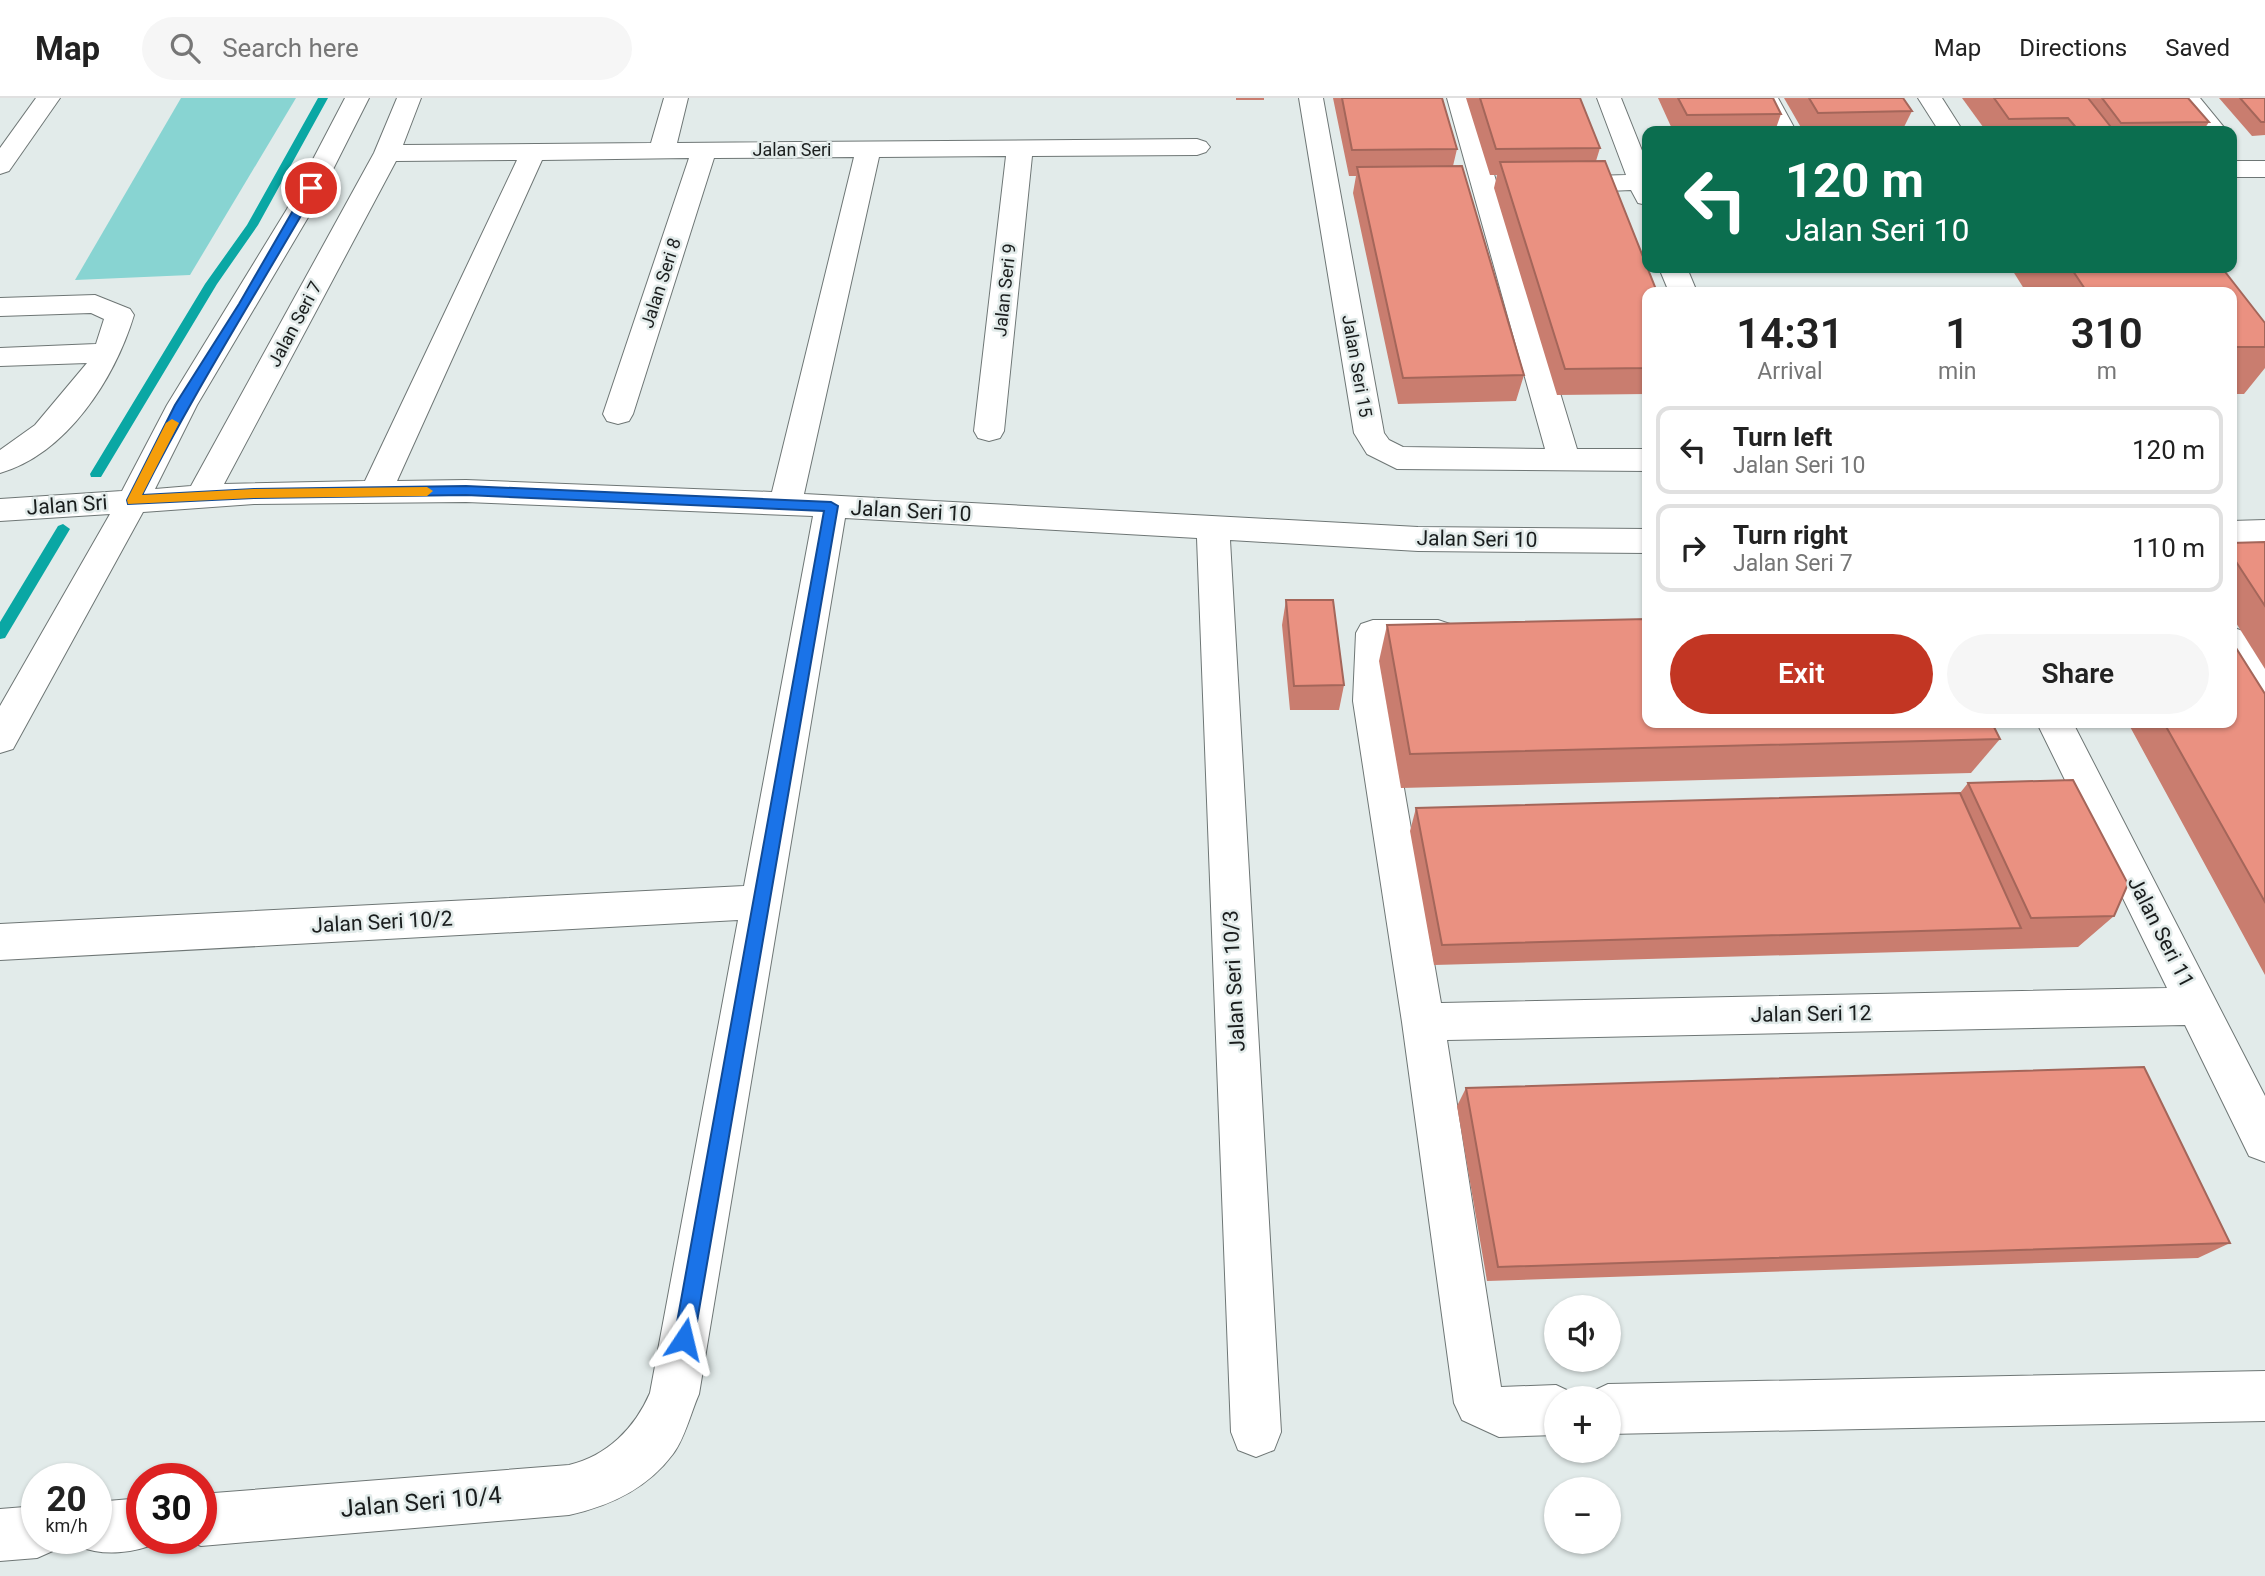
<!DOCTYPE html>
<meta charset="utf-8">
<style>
body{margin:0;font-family:Roboto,sans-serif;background:#f6f6f6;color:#222;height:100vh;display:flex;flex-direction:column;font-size:26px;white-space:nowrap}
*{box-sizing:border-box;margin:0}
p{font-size:23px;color:#767676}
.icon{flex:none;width:38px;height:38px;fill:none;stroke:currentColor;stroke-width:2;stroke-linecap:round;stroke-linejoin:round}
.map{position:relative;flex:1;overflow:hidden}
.panel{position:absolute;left:1642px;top:189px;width:595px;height:441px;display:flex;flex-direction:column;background:#fff;border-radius:14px;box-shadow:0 2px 5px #0004}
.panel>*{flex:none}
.hud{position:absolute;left:1642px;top:28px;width:595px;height:147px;border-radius:14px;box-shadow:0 2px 5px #0004;background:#0b6e4f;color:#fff;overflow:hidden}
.fabs{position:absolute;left:1544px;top:1197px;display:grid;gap:14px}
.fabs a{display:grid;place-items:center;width:77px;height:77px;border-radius:50%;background:#fff;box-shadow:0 2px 5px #0004;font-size:35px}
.speed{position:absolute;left:21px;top:1365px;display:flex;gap:14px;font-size:35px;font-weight:700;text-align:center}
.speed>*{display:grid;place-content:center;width:91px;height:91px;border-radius:50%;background:#fff;box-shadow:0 2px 5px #0004;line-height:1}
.speed small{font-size:18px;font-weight:400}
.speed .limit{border:10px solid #d22;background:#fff;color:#111}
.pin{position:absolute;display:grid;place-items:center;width:60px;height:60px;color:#fff;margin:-30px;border:4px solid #fff;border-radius:50%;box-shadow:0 2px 7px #0007}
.me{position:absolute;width:77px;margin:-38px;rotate:10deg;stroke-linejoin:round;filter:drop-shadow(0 0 5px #0008)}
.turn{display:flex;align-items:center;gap:24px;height:147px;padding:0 28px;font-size:32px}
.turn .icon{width:91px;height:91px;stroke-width:2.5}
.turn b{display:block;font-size:49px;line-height:60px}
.eta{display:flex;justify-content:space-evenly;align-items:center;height:119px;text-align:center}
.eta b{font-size:42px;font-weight:600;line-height:49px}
.cta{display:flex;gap:14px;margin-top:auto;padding:14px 28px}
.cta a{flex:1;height:80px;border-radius:42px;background:#c23623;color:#fff;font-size:28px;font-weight:600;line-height:80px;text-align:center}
.cta a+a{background:#f6f6f6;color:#222}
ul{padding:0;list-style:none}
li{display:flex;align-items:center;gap:21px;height:88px;margin:0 14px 10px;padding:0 14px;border:4px solid #e0e0e0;border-radius:14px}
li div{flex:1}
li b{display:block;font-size:26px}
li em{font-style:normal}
header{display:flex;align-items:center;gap:42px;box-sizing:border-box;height:98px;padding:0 35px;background:#fff;border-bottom:2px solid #e0e0e0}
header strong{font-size:33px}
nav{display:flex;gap:38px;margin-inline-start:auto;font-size:24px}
.search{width:490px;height:63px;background:#f6f6f6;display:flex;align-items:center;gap:18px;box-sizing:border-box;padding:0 24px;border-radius:38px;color:#767676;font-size:26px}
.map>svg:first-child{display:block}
.green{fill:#88d4d2}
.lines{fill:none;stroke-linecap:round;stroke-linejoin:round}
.stream{fill:#0aa7a4;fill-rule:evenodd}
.minor-casing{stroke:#6e7675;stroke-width:2}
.minor{fill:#fff;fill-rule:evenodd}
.wall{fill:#c97d6f}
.building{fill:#ea9181;stroke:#a4665a;stroke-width:2}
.route{fill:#1a73e8;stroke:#114b97;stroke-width:2}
.slow{fill:#f59e0b}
.labels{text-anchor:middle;stroke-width:5;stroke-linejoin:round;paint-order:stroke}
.far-street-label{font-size:18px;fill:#1a1d1d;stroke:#e2ebea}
.street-label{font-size:21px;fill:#1a1d1d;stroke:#e2ebea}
.near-street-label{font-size:24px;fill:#1a1d1d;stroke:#e2ebea}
</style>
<header>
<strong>Map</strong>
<div class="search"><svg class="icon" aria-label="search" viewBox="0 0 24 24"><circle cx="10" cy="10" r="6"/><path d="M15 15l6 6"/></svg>Search here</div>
<nav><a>Map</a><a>Directions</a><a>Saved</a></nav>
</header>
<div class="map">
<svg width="2265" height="1478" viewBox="0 0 2265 1478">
<rect width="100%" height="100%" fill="#e2ebea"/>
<path class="green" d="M181,0H296L190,177L75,182Z"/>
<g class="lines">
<g class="stream">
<path d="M318,0H328L258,127L217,186L101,379H91L90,376L205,186L247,127Z"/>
<path d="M63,426L70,431L5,540L0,541V524L58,428Z"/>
</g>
<g class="minor-casing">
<g id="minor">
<path d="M36,0H60L9,73L0,76V50Z"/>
<path d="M345,0H369L313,111L197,307L155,391L191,388L374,55L397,0H421L403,47L651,45L664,0H688L677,45L1197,41L1206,44L1210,49L1206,54L1197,57L1032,58L1004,333L1000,340L989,343L978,340L974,333L1006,58L879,59L804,396L1418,429L1647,431V455L1418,453L1230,442L1281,1334L1274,1352L1256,1359L1238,1352L1231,1334L1197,440L845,420L699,1296C691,1314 685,1340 673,1356C647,1391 610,1408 569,1417L201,1448L183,1440H201V1396L569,1367C607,1358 635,1330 650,1295L738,822L0,862V826L744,788L813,418L466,404L254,406L143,414L13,651L0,655V608L110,416L0,423V401L122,393L167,307L287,111ZM854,59L772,394L466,382L397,383L542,62L689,60L603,316L607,323L618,326L629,323L633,316L714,60ZM517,62L365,383L224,386L396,63Z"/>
<path d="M1299,0H1323L1384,335L1389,342L1403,349L1545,351L1447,0H1471L1577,351H1647V373L1397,371L1367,356L1354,335Z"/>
<path d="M1597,0H1621L1647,65V107L1638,105L1631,92L1561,95L1552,93L1548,87L1552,81L1561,79L1626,77Z"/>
<path d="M1754,0H1778L1796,33H1772Z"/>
<path d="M1918,0H1942L1963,33H1939Z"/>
<path d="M2175,0H2200L2227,33H2201Z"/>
<rect x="2231" y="63" width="34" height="16"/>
<path d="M1659,170H1687L1697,194H1669Z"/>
<path d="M95,197L130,211L134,217C115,280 67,356 0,375V352L35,327L87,265L0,268V250L96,246L104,221L91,215L0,218V200Z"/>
<path d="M2265,422V446L2231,447V423Z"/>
<path d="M1373,522H1438L1450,526L1455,535L1450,544L1438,548H1390L1389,603L1441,905L2167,890L2037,625H2073L2265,998V1064L2249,1058L2185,927L1447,942L1501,1289L1556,1287L1573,1295L1576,1300H1556V1337L1499,1339L1462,1322L1454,1305L1402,924L1353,603L1356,535L1361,526Z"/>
<path d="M2231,529L2243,533L2265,567V610L2252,606L2231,572Z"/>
<path d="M2265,1273V1323L1608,1336V1300H1588L1591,1294L1608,1286Z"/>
<path d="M142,1400V1440H162L160,1444C134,1455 104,1459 78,1448L74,1440H96V1404Z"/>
<path d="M37,1408V1440H60L55,1452L37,1460L0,1463V1411Z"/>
</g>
</g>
<use href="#minor" class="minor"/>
</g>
<g class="wall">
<rect x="1236" y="0" width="28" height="2"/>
<path d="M1333,0H1442L1457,51L1453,68L1524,277L1516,303L1398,306L1353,95L1356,78H1349Z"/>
<path d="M1466,0H1580L1600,50L1596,63L1647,194V296L1557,297L1494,90L1497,77H1490Z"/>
<path d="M1658,0H1773L1781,16L1775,33H1673Z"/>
<path d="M1784,0H1903L1912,13L1902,33H1803Z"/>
<path d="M1962,0H2188L2209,24L2203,33H1986Z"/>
<path d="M2219,0H2265V37L2252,38Z"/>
<path d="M2011,170H2222L2265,225V270L2244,296H2231V194H2026Z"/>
<path d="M2265,444V571L2231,517V445Z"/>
<path d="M1286,502L1344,587L1339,612H1290L1282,527Z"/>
<path d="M1387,527L2000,641L1971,675L1401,690L1379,563Z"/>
<path d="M2265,596V877L2128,625H2231Z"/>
<path d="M1968,685L2114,818L2078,849L1434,867L1410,733L1416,710L1960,695Z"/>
<path d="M1466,990L2230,1145L2198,1160L1487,1183L1457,1008Z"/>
</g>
<g class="building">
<path d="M1342,0H1442L1457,51L1352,52Z"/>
<path d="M1480,0H1580L1600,50L1496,51Z"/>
<path d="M1678,0H1773L1781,16L1687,17Z"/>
<path d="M1809,0H1903L1912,13L1818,15Z"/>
<path d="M1994,0H2088L2114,33H2079L2068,20L2009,21Z"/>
<path d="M2102,0H2188L2209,24L2121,25Z"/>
<path d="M2240,0H2265V24H2261Z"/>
<path d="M1605,63L1657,194H1647V270L1565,271L1500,64Z"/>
<path d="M1462,68L1524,277L1403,280L1357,69Z"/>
<path d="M2071,170H2222L2265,225V249H2231V194H2087Z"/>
<path d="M2265,444V508L2231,456V445Z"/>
<path d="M1286,502H1333L1344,587L1294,588Z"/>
<path d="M1647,521V625H1992L2000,641L1410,656L1387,527Z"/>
<path d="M2231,542L2265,596V804L2164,625H2231Z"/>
<path d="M2073,682L2128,786L2114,818L2031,820L1968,685Z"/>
<path d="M1960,695L2021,830L1442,847L1416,710Z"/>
<path d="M2144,969L2230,1145L1498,1169L1466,990Z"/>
</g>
<path class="route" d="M311,87L317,90C258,193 195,292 142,397L254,391L466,388L831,404L838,408L694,1241L691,1248L684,1251L677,1248L674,1241L824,413L466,397L254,400L128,406L127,402L175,307L239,206L306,90Z"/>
<path class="slow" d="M172,321L179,325L142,397L254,391L427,389L433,393L427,398L254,400L128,406L127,402L166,325Z"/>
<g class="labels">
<g class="far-street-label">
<text x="792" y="58">Jalan Seri</text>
<text transform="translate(661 185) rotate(-72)" y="6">Jalan Seri 8</text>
<text transform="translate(1005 192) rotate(-84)" y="6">Jalan Seri 9</text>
<text transform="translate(295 226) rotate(-62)" y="6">Jalan Seri 7</text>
<text transform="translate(1357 268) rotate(80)" y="6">Jalan Seri 15</text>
</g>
<g class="street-label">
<text transform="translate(67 407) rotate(-4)" y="7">Jalan Sri</text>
<text transform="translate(911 413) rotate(3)" y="7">Jalan Seri 10</text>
<text transform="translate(1477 441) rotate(1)" y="7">Jalan Seri 10</text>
<text transform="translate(382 824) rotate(-3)" y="7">Jalan Seri 10/2</text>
<text transform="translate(2161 834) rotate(63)" y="7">Jalan Seri 11</text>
<text transform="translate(1234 883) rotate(-93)" y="7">Jalan Seri 10/3</text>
<text transform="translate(1811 916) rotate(-1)" y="7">Jalan Seri 12</text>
</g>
<g class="near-street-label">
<text transform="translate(421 1404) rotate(-5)" y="8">Jalan Seri 10/4</text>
</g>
</g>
</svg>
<div class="fabs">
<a><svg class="icon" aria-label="sound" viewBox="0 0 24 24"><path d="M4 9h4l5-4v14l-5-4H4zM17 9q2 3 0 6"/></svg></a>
<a>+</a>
<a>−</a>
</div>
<div class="speed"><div>20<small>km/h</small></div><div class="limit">30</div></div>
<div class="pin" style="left:311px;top:90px;background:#d93025"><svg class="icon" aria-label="arrive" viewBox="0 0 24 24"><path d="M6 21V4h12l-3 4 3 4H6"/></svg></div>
<svg class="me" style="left:684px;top:1241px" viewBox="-20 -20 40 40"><path d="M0-17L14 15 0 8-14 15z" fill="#1a73e8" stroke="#fff" stroke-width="4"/></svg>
<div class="hud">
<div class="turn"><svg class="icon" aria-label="left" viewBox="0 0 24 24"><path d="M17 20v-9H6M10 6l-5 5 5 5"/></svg><div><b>120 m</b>Jalan Seri 10</div></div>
</div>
<section class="panel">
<div class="eta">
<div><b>14:31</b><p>Arrival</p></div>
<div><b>1</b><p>min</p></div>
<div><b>310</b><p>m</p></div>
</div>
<ul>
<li><svg class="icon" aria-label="left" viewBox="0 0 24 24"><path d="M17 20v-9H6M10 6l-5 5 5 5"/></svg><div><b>Turn left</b><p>Jalan Seri 10</p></div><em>120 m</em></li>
<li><svg class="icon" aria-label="right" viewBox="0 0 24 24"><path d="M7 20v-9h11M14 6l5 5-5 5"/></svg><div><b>Turn right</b><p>Jalan Seri 7</p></div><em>110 m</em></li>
</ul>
<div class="cta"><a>Exit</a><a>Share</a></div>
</section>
</div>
